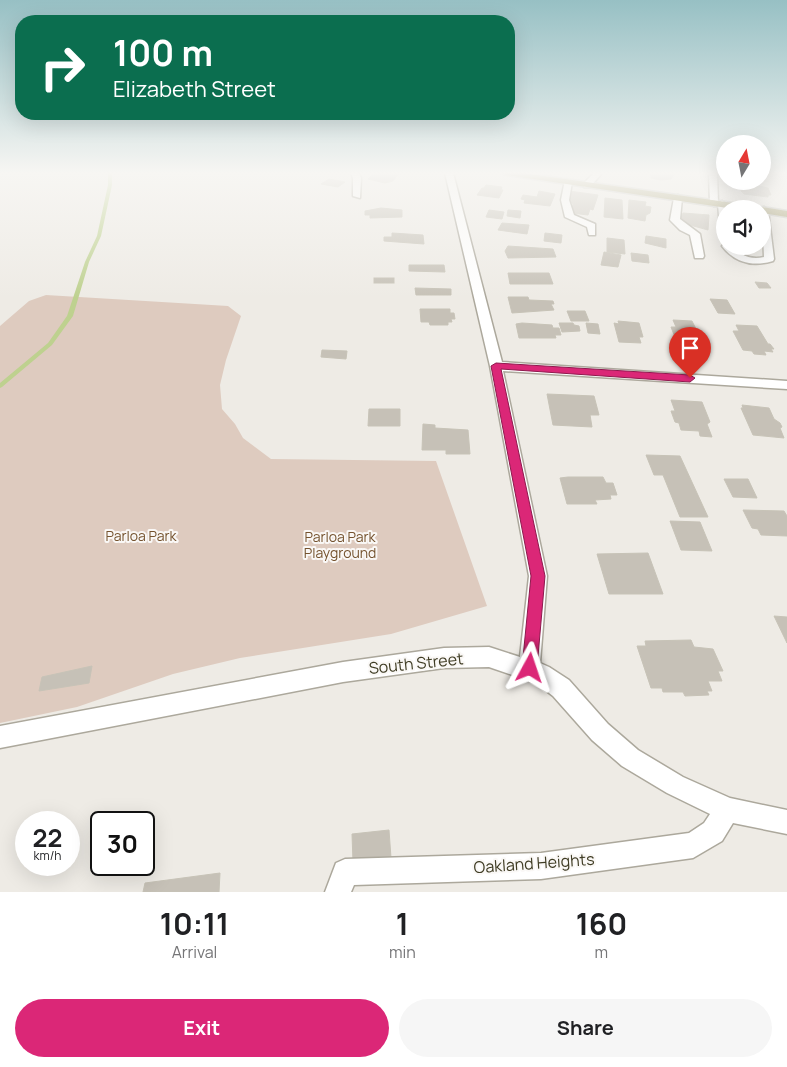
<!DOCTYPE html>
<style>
body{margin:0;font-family:Manrope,sans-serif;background:#f6f6f6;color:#202124;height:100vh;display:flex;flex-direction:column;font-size:19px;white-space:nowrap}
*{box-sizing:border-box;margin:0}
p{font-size:16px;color:#757577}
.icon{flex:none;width:28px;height:28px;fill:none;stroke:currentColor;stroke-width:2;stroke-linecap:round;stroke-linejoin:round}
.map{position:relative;height:892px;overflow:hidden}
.details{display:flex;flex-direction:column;background:#fff;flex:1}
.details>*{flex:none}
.hud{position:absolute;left:15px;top:15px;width:500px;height:105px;border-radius:20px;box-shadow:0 5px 20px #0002;background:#0b6e4f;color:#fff;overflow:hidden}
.needle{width:32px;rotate:10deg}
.tools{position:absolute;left:716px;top:135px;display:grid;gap:10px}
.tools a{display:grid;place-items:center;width:55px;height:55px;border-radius:50%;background:#fff;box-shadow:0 5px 20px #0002;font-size:25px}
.speed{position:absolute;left:15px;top:811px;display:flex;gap:10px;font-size:25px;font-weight:700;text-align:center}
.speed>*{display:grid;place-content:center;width:65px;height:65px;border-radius:50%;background:#fff;box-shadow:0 5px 20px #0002;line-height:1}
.speed small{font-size:12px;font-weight:400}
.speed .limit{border:2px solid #111;border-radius:8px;background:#fff;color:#111}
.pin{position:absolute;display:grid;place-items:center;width:42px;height:42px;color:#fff;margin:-51px -21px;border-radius:50% 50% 50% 0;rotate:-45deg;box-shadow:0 0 5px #0007}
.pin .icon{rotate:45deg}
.me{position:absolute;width:55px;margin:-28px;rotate:5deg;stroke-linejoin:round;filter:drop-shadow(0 0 4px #0008)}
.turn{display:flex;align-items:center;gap:18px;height:105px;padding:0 15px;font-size:22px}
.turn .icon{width:65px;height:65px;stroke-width:2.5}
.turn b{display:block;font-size:35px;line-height:42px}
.eta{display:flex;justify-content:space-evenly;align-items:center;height:85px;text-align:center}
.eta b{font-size:30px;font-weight:700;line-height:35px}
.action{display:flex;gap:10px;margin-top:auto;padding:10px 15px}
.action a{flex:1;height:58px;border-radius:30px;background:#db2777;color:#fff;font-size:20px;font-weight:700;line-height:58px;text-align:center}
.action a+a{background:#f6f6f6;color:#202124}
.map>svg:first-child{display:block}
.green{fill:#decbbf}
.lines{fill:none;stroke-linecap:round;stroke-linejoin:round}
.stream{fill:#bed18f;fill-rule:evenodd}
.building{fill:#c6c1b7;stroke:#c7c3b7}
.minor-casing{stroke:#aca89c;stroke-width:3}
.major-casing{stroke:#c9c8c2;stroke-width:3}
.minor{fill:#fff;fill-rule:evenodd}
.major{fill:#a29b6b;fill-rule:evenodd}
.route{fill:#db2777;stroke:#8e194d}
.labels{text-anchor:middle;stroke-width:4;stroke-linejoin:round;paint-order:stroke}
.park-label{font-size:14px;fill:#75532f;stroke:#faf8f6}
.near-street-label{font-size:16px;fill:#3f3c24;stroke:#faf8f6}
</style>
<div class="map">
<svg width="787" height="892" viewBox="0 0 787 892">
<rect width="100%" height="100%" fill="#eeebe5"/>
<path class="green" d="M46,295L228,306L241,316L226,360L220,385L222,409L235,424L243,438L271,459L436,461L487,606L391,634L240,658L173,674L77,707L0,723V326L29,301Z"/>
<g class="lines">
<path class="stream" d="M108,173H112V185L101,236L89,262L73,316L52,345L2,387L0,388V383L48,343L67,316L85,262L97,236L108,185Z"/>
</g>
<g class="building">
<path d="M375,173H398V174L393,181L385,183L368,179Z"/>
<path d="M651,173H674L671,179L661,180L651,178Z"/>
<path d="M329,179L345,182L338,187L321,184Z"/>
<path d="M750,184L768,188L771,195H768V197L744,194L741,191L742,185L750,186Z"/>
<path d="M486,185L502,187L501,190H503L499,198L477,195L482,188H484Z"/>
<path d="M539,191L555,194L550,206L524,203L525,200L521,199L523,195L537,197Z"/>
<path d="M569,191L598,195L593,210L590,209L588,215L571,213L573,204L567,197Z"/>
<path d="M605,198L622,200L623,219L604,217Z"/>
<path d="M629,200L646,202L645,206L651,207L650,213L646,215L645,221L628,218Z"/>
<path d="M381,208L402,210V217L370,218V215H365V211Z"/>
<path d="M489,210L504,212L502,219L486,217Z"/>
<path d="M508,210L521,211L520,218L507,216Z"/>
<path d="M683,213L709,215L708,230L679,222Z"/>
<path d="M502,223L529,225L527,234L498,230Z"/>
<path d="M392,233L423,235L424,244L384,241V237H392Z"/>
<path d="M545,233L562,235L561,243L544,241Z"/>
<path d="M646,236L666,239V248L645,243Z"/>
<path d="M607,238L624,240L625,254L607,252Z"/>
<path d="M508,246L553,249L556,257L508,258L505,251Z"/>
<path d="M604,252L621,255L618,267L601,265Z"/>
<path d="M631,253L648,255L649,263L632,261Z"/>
<path d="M409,265H444L445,272L409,271Z"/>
<path d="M508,273H549L553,284H510Z"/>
<rect x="374" y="278" width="20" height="5"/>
<path d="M755,282L767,283L771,288H759Z"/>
<path d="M415,288L451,289V295H416Z"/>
<path d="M508,297H528L529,300L553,301L554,304H551L554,310L512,313Z"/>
<path d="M710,299L727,300L735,314L718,313Z"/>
<path d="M420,309H450V313H454L455,319H451L452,322H448V325H430L429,322H421Z"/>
<path d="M567,311H585L589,321H571Z"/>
<path d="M673,320L692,321L702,341L698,340L700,347L698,346L700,350L692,349L690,346L678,345L671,327H676Z"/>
<path d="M618,321L639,323L643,337H639L641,343L619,342L614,323L619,324Z"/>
<path d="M522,323L552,325L553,328H559L561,335H555L556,338H519L516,324Z"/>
<path d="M559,323H573L574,325L579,326L580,331L562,332Z"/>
<path d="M586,323L598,324L600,334L588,333Z"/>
<path d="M736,325L757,326L768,344H770L774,349H771L773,352L764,351L766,355L754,354L752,351L743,350L733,331H739Z"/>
<path d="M322,350L347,351L346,359L321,357Z"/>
<path d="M547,394L594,396L599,415H590L592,427L553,425Z"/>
<path d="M671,400L702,402L710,422L707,424L712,437L700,436L699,431L681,430L679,423L675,422L671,411H675Z"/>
<path d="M742,405L769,408L774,419L780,423L782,427L780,428L784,438L753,435L741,408H743Z"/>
<path d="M369,409H400V426H368Z"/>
<path d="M423,424L435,425V428L468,430L470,454H446V450H422Z"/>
<path d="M646,455L680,456L708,517H680L663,475H654Z"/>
<path d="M568,477H603L606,483H613L617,495H610L611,499L595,500L597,504H567L560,478Z"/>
<path d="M724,479H748L757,498L733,497Z"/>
<path d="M743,510L784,511L787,516V536L761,535L758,529L752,528Z"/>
<path d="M670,521L700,522L712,551L681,550Z"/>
<path d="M648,553L663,594H609L597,554Z"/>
<path d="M774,616L787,617V643Z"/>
<path d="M691,640L694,647L713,649L723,671H718L722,681H708L712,691H707L709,695L685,696L683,692H663L662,688H651L637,646H646L645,641Z"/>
<path d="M92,666L89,683L39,691L42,677Z"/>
<path d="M389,830L391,858L353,862L352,834Z"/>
<path d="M220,873L219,892H143L145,883Z"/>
</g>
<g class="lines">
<g class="minor-casing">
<g id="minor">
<path d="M351,173H359L361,178L360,198L353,196V178Z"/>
<path d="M445,173H453L502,362L787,381V389L503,371L547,576L540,663L549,667L569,680L608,724L638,750L683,777L730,798L787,810V834L733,823L722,841L693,858L541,879L354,885L351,892H325L336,863L345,859L541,853L689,833L704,823L710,814L667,793L622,766L592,740L553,696L536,683L489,667L444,668L343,682L0,748V726L343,662L444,648L489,647L520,657L529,576L490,366Z"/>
<path d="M594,173H602L590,187H584V183Z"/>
<path d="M709,173H717L718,203L722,201L726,204L725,231L720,228L718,204L714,206L710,203Z"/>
<path d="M565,180L572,182L569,200L574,215L595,224V235H589L587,227L565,217L561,200Z"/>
<path d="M678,195L682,198L680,219L700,234L704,256L703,258H695L690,235L680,230L670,220L674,198Z"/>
<path d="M764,207L768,210L774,259L773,261C753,267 735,263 722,246L724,244L725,246H732C741,256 751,260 764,257L762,209H760Z"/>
</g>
</g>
<g class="major-casing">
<g id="major">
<path d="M502,173H523L754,206L758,209H734L506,175Z"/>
<path d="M762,207L787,211V217L762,213V209H758Z"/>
</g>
</g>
<use href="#minor" class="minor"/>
<use href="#major" class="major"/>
</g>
<linearGradient id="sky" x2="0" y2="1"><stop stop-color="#97c0c4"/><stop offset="0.58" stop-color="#f7f6f3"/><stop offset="1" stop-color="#f7f6f3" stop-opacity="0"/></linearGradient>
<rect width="787" height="298" fill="url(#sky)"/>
<path class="route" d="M496,363L690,375L695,378L690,382L501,369L545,576L537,668L535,674L530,676L524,674L522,668L531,576L491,366Z"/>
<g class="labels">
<g class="park-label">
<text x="141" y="541">Parloa Park</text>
<text x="340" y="542">Parloa Park<tspan x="340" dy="16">Playground</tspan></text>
</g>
<g class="near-street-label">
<text transform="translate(416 663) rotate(-6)" y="6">South Street</text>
<text transform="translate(534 863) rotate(-4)" y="6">Oakland Heights</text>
</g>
</g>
</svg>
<div class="tools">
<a><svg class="needle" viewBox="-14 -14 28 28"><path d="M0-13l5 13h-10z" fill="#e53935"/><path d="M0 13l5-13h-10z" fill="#757577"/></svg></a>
<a><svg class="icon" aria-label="sound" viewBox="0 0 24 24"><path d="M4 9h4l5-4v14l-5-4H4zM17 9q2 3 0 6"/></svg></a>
</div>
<div class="speed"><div>22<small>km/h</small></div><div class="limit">30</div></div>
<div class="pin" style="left:690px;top:378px;background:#d93025"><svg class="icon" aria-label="arrive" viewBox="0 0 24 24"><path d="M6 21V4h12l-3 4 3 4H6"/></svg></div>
<svg class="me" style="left:530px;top:668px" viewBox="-20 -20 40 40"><path d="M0-17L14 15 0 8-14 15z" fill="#db2777" stroke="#fff" stroke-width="4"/></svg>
<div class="hud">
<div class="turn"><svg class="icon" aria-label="right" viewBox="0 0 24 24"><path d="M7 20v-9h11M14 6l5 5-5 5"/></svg><div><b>100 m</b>Elizabeth Street</div></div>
</div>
</div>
<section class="details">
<div class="eta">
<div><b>10:11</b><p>Arrival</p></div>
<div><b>1</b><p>min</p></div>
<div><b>160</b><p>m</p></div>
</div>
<div class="action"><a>Exit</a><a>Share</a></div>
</section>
